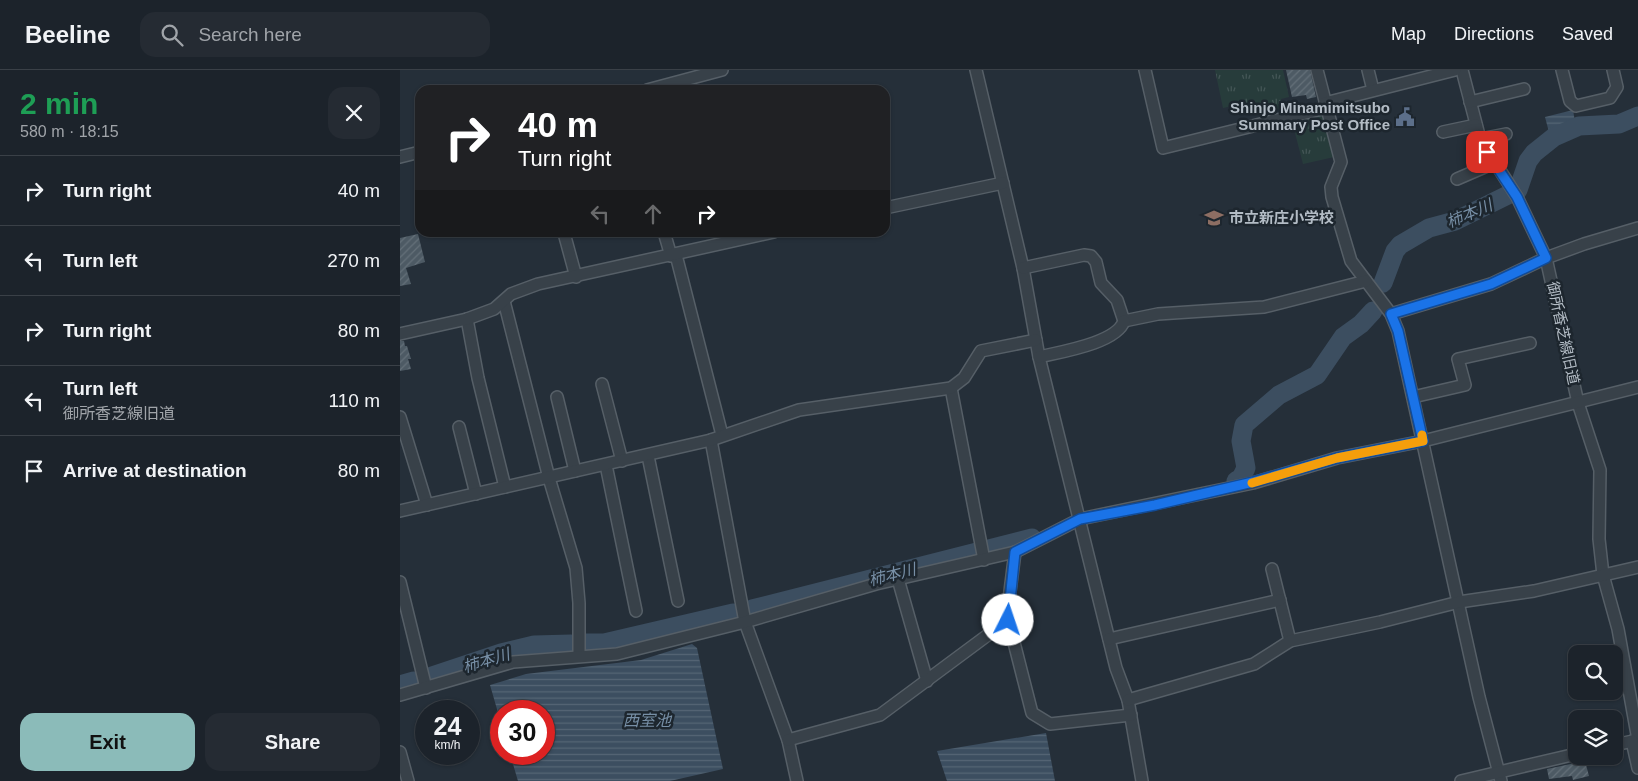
<!DOCTYPE html>
<meta charset="utf-8">
<style>
body{margin:0;font-family:Helvetica,"Noto Sans JP",sans-serif;background:#252b33;color:#f1f3f6;height:100vh;display:flex;flex-direction:column;font-size:19px;white-space:nowrap}
*{box-sizing:border-box;margin:0}
p{font-size:16px;color:#a0a4a9}
.icon{flex:none;width:28px;height:28px;fill:none;stroke:currentColor;stroke-width:2;stroke-linecap:round;stroke-linejoin:round}
.map{position:relative;flex:1;overflow:hidden}
.details{display:flex;flex-direction:column;background:#1c232b;width:400px}
.details>*{flex:none}
.hud{position:absolute;left:15px;top:15px;width:475px;height:152px;border-radius:15px;box-shadow:0 1px 4px #0004,0 0 0 1px #3a4047;background:#202124;color:#fff;overflow:hidden}
.buttons{position:absolute;left:1168px;top:575px;display:grid;gap:10px}
.buttons a{display:grid;place-items:center;width:55px;height:55px;border-radius:10px;background:#1c232b;box-shadow:0 1px 4px #0004,0 0 0 1px #3a4047;font-size:25px}
.speed{position:absolute;left:15px;top:630px;display:flex;gap:10px;font-size:25px;font-weight:700;text-align:center}
.speed>*{display:grid;place-content:center;width:65px;height:65px;border-radius:50%;background:#1c232b;box-shadow:0 1px 4px #0004,0 0 0 1px #3a4047;line-height:1}
.speed small{font-size:12px;font-weight:400}
.speed .limit{border:8px solid #d22;background:#fff;color:#111}
.pin{position:absolute;display:grid;place-items:center;width:42px;height:42px;color:#fff;margin:-21px;border-radius:10px;box-shadow:0 2px 8px #0006}
.me{position:absolute;width:55px;margin:-28px;rotate:4deg;stroke-linejoin:round;filter:drop-shadow(0 0 4px #0008)}
.turn{display:flex;align-items:center;gap:18px;height:105px;padding:0 20px;font-size:22px}
.turn .icon{width:65px;height:65px;stroke-width:2.5}
.turn b{display:block;font-size:35px;line-height:42px}
.lanes{display:flex;align-items:center;height:48px;padding:0 20px;background:#0003;justify-content:center;gap:25px;direction:ltr}
.lanes .off{opacity:.35}
.round{display:grid;place-items:center;flex:none;width:52px;height:52px;border-radius:15px;background:#252b33}
.head{display:flex;align-items:center;justify-content:space-between;height:85px;padding:0 20px}
h1{font-size:30px;font-weight:600;line-height:38px;color:#1e9e55}
.action{display:flex;gap:10px;margin-top:auto;padding:10px 20px}
.action a{flex:1;height:58px;border-radius:15px;background:#8bbbb9;color:#111;font-size:20px;font-weight:600;line-height:58px;text-align:center}
.action a+a{background:#252b33;color:#f1f3f6}
ul{padding:0;list-style:none}
li{display:flex;align-items:center;gap:15px;height:70px;padding:0 20px;border-top:1px solid #3a4047}
li div{flex:1}
li b{display:block;font-size:19px}
li em{font-style:normal}
header{display:flex;align-items:center;gap:30px;box-sizing:border-box;height:70px;padding:0 25px;background:#1c232b;border-bottom:1px solid #3a4047}
header strong{font-size:24px}
nav{display:flex;gap:28px;margin-inline-start:auto;font-size:18px}
.search{width:350px;height:45px;background:#252b33;display:flex;align-items:center;gap:12px;box-sizing:border-box;padding:0 18px;border-radius:15px;color:#a0a4a9;font-size:19px}
main{display:flex;flex:1;min-height:0}
.map>svg:first-child{display:block}
.grass{fill:url(#grass-tufts)}
.water{fill:url(#water-rules)}
.lines{fill:none;stroke-linecap:round;stroke-linejoin:round}
.river{stroke:#3c4e60;stroke-width:19}
.building{fill:url(#building-hatch)}
.minor-casing{stroke:#565f67;stroke-width:14}
.minor{stroke:#384149;stroke-width:11}
.route-casing{stroke:#114b97;stroke-width:12}
.route{stroke:#1a73e8;stroke-width:9}
.slow{stroke:#f59e0b;stroke-width:9}
.labels{text-anchor:middle;stroke-width:5;stroke-linejoin:round;paint-order:stroke}
.poi-label{font-size:15px;font-weight:bold;fill:#b3bcc5;stroke:#1d262e;text-anchor:end}
.street-label{font-size:15px;fill:#b3bcc5;stroke:#1d262e}
.water-label{font-size:16px;font-style:italic;fill:#778fa6;stroke:#1d262e}
</style>
<header>
<strong>Beeline</strong>
<div class="search"><svg class="icon" aria-label="search" viewBox="0 0 24 24"><circle cx="10" cy="10" r="6"/><path d="M15 15l6 6"/></svg>Search here</div>
<nav><a>Map</a><a>Directions</a><a>Saved</a></nav>
</header>
<main>
<section class="details">
<div class="head"><div><h1>2 min</h1><p>580 m · 18:15</p></div><a class="round"><svg class="icon" aria-label="close" viewBox="0 0 24 24"><path d="M6 6l12 12M18 6L6 18"/></svg></a></div>
<ul>
<li><svg class="icon" aria-label="right" viewBox="0 0 24 24"><path d="M7 20v-9h11M14 6l5 5-5 5"/></svg><div><b>Turn right</b></div><em>40 m</em></li>
<li><svg class="icon" aria-label="left" viewBox="0 0 24 24"><path d="M17 20v-9H6M10 6l-5 5 5 5"/></svg><div><b>Turn left</b></div><em>270 m</em></li>
<li><svg class="icon" aria-label="right" viewBox="0 0 24 24"><path d="M7 20v-9h11M14 6l5 5-5 5"/></svg><div><b>Turn right</b></div><em>80 m</em></li>
<li><svg class="icon" aria-label="left" viewBox="0 0 24 24"><path d="M17 20v-9H6M10 6l-5 5 5 5"/></svg><div><b>Turn left</b><p>御所香芝線旧道</p></div><em>110 m</em></li>
<li><svg class="icon" aria-label="arrive" viewBox="0 0 24 24"><path d="M6 21V4h12l-3 4 3 4H6"/></svg><div><b>Arrive at destination</b></div><em>80 m</em></li>
</ul>
<div class="action"><a>Exit</a><a>Share</a></div>
</section>
<div class="map">
<svg width="1238" height="711" viewBox="0 0 1238 711">
<defs>
<pattern id="grass-tufts" width="24" height="20" patternUnits="userSpaceOnUse" patternTransform="scale(1.25)"><rect width="24" height="20" fill="#273c3b"/><path d="M3 7l-1-3M5 7V3M7 7l1-3M15 17l-1-3M17 17v-4M19 17l1-3" fill="none" stroke="#445656"/></pattern>
<pattern id="water-rules" width="6" height="5" patternUnits="userSpaceOnUse" patternTransform="scale(1.25)"><rect width="6" height="5" fill="#3c4e60"/><path d="M0 2.5h6" fill="none" stroke="#566675"/></pattern>
<pattern id="building-hatch" width="6" height="6" patternUnits="userSpaceOnUse" patternTransform="scale(1.25)"><rect width="6" height="6" fill="#4d5a64"/><path d="M-1 1l2-2M0 6l6-6M5 7l2-2" fill="none" stroke="#647079"/></pattern>
</defs>
<rect width="100%" height="100%" fill="#252f39"/>
<g class="grass">
<path d="M815,0H883L889,27L881,29L883,38L858,44L855,31L823,38Z"/>
<path d="M923,45L934,87L903,94L892,51Z"/>
</g>
<g class="water">
<path d="M1173,40L1175,52L1150,66L1145,47Z"/>
<path d="M292,574L297,578L323,699L270,711H118L110,684H144V641H101V653L90,615L126,604L241,590Z"/>
<path d="M646,663L655,711H547L537,681Z"/>
</g>
<g class="lines">
<g class="river">
<path d="M983,213L995,181L1000,175L1029,158L1055,151L1118,120L1128,91L1134,83L1154,67L1179,56L1219,54L1238,46"/>
<path d="M836,411L841,408L846,398L841,371L844,355L879,325L917,305L943,267L961,254L973,241"/>
<path d="M352,539L632,468"/>
<path d="M184,573H204L333,543"/>
<path d="M32,606L101,583L134,575L171,574"/>
<path d="M0,615L14,611"/>
</g>
</g>
<g class="building">
<path d="M886,0H910L916,27L907,29L906,25L892,27Z"/>
<path d="M18,164L25,192L6,198L11,214L0,216V168Z"/>
<path d="M0,271H4L5,276H7L11,289H8L11,299L0,301Z"/>
<path d="M1185,691L1189,706L1173,710L1172,706L1149,709L1147,699Z"/>
</g>
<g class="lines">
<g class="minor-casing">
<g id="minor">
<path d="M576,0L623,198L639,287L716,598L728,630L742,711"/>
<path d="M745,0L763,78L926,38"/>
<path d="M917,0L941,92L931,117L932,127L951,191L991,244L998,261L1079,627L1101,711"/>
<path d="M968,0L973,20"/>
<path d="M1062,0L1080,69L1117,127L1146,188L1178,333L1200,400L1199,469L1203,505L1218,559L1238,670L1214,675"/>
<path d="M1162,0L1170,31L1176,36L1210,28L1217,17L1213,0"/>
<path d="M247,20L322,0"/>
<path d="M1070,32L1124,19"/>
<path d="M925,33L1055,0"/>
<path d="M1043,62L1076,55"/>
<path d="M1080,69L1106,64"/>
<path d="M0,87L20,82"/>
<path d="M1057,109L1094,93"/>
<path d="M485,138L603,113"/>
<path d="M264,162L271,186"/>
<path d="M164,163L176,207"/>
<path d="M276,185L322,365"/>
<path d="M623,198L684,185L691,186L696,192L701,213L717,230L724,251L758,244L864,237L966,211"/>
<path d="M104,231L149,408L176,498L179,533V586"/>
<path d="M991,244L1091,214L1146,188L1184,174L1238,158"/>
<path d="M67,249L78,308L105,417"/>
<path d="M0,264L67,249L94,239L111,224L138,214L374,162"/>
<path d="M639,287C660,282 717,273 724,251"/>
<path d="M202,314L222,391"/>
<path d="M551,318L584,490"/>
<path d="M157,327L175,401"/>
<path d="M1013,327L1065,315L1058,289L1130,273"/>
<path d="M0,347L27,435"/>
<path d="M59,357L76,424"/>
<path d="M311,370L345,552L388,670L397,711"/>
<path d="M248,386L278,531"/>
<path d="M206,395L236,541"/>
<path d="M0,441L311,370L399,340L551,318L564,308L581,281L636,270"/>
<path d="M615,482L607,545L632,643L650,654L731,645"/>
<path d="M872,499L890,571"/>
<path d="M498,509L527,611"/>
<path d="M0,512L26,618"/>
<path d="M709,569L880,530"/>
<path d="M0,625L113,592L217,584L345,552L476,514L615,482L680,449L853,413L937,388L1023,371L1238,317"/>
<path d="M728,630L854,594L890,571L980,552L1059,532L1134,521L1238,497"/>
<path d="M388,670L480,645L608,550"/>
<path d="M1232,671L1238,698"/>
<path d="M0,682L8,711"/>
<path d="M1061,711L1176,684"/>
</g>
</g>
<use href="#minor" class="minor"/>
</g>
<g class="lines">
<g class="route-casing">
<path id="route" d="M608,550L615,482L680,449L755,435L853,412L937,388L1023,371L998,261L991,244L1091,214L1146,188L1117,127L1087,82"/>
</g>
<use href="#route" class="route"/>
<path class="slow" d="M852,413L937,388L1023,371L1022,365"/>
</g>
<defs>
<g id="civic-bare" transform="scale(1.5)"><path d="M-.6-6.5H3V-4.5H.6V-3L4-1V1h2V6H-6V1h2V-1L-.6-3ZM-1.2 2.5V6h2.4V2.5Z" fill="#5c6f8a" stroke="#1d262e" stroke-width="2.5" paint-order="stroke"/></g>
<g id="school-bare" transform="scale(1.5)"><path d="M0-5L7-2L0 1L-7-2ZM-4 1L0 2.5L4 1V4Q0 6-4 4Z" fill="#8d6e63" stroke="#1d262e" stroke-width="2.5" paint-order="stroke"/></g>
</defs>
<g fill-rule="evenodd">
<use href="#civic-bare" x="1005" y="47"/>
<use href="#school-bare" x="814" y="148"/>
</g>
<g class="labels">
<g class="poi-label">
<text x="990" y="43">Shinjo Minamimitsubo<tspan x="990" dy="17">Summary Post Office</tspan></text>
<text x="829" y="153" text-anchor="start">市立新庄小学校</text>
</g>
<g class="street-label">
<text transform="translate(1163 263) rotate(78)" y="5">御所香芝線旧道</text>
</g>
<g class="water-label">
<text transform="translate(1069 143) rotate(-23)" y="6">柿本川</text>
<text transform="translate(492 504) rotate(-14)" y="6">柿本川</text>
<text transform="translate(86 590) rotate(-17)" y="6">柿本川</text>
<text x="247" y="656">西室池</text>
</g>
</g>
</svg>
<div class="buttons">
<a><svg class="icon" aria-label="search" viewBox="0 0 24 24"><circle cx="10" cy="10" r="6"/><path d="M15 15l6 6"/></svg></a>
<a><svg class="icon" aria-label="layers" viewBox="0 0 24 24"><path d="M12 4l9 5-9 5-9-5zM3 14l9 5 9-5"/></svg></a>
</div>
<div class="speed"><div>24<small>km/h</small></div><div class="limit">30</div></div>
<div class="pin" style="left:1087px;top:82px;background:#d93025"><svg class="icon" aria-label="arrive" viewBox="0 0 24 24"><path d="M6 21V4h12l-3 4 3 4H6"/></svg></div>
<svg class="me" style="left:608px;top:550px" viewBox="-20 -20 40 40"><circle r="19" fill="#fff"/><path d="M0-13L10 11 0 6-10 11z" fill="#1a73e8"/></svg>
<div class="hud">
<div class="turn"><svg class="icon" aria-label="right" viewBox="0 0 24 24"><path d="M7 20v-9h11M14 6l5 5-5 5"/></svg><div><b>40 m</b>Turn right</div></div>
<div class="lanes"><svg class="icon off" aria-label="left" viewBox="0 0 24 24"><path d="M17 20v-9H6M10 6l-5 5 5 5"/></svg><svg class="icon off" aria-label="ahead" viewBox="0 0 24 24"><path d="M12 20V5M6 11l6-6 6 6"/></svg><svg class="icon" aria-label="right" viewBox="0 0 24 24"><path d="M7 20v-9h11M14 6l5 5-5 5"/></svg></div>
</div>
</div>
</main>
